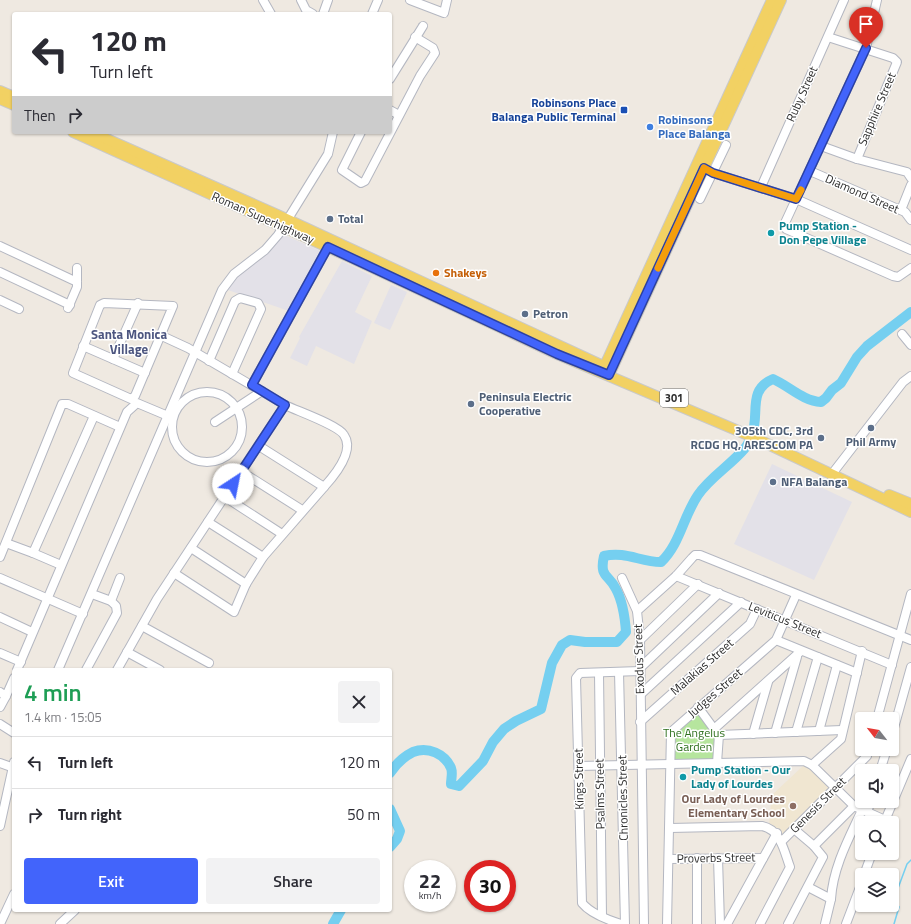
<!DOCTYPE html>
<meta charset="utf-8">
<style>
body{margin:0;font-family:"Titillium Web",sans-serif;background:#f2f2f3;color:#2b2b33;height:100vh;display:flex;flex-direction:column;font-size:15px;white-space:nowrap}
*{box-sizing:border-box;margin:0}
p{font-size:13px;color:#7c7c81}
.icon{flex:none;width:22px;height:22px;fill:none;stroke:currentColor;stroke-width:2;stroke-linecap:round;stroke-linejoin:round}
.map{position:relative;flex:1;overflow:hidden}
.details{position:absolute;left:12px;top:668px;width:380px;height:244px;display:flex;flex-direction:column;background:#fff;border-radius:4px;box-shadow:0 1px 3px #0004}
.details>*{flex:none}
.guide{position:absolute;left:12px;top:12px;width:380px;height:122px;border-radius:4px;box-shadow:0 1px 3px #0004;background:#fff;color:#2b2b33;overflow:hidden}
.needle{width:26px;rotate:301deg}
.fabs{position:absolute;left:855px;top:712px;display:grid;gap:8px}
.fabs a{display:grid;place-items:center;width:44px;height:44px;border-radius:4px;background:#fff;box-shadow:0 1px 3px #0004;font-size:20px}
.speed{position:absolute;left:404px;top:860px;display:flex;gap:8px;font-size:20px;font-weight:700;text-align:center}
.speed>*{display:grid;place-content:center;width:52px;height:52px;border-radius:50%;background:#fff;box-shadow:0 1px 3px #0004;line-height:1}
.speed small{font-size:10px;font-weight:400}
.speed .limit{border:6px solid #d22;background:#fff;color:#111}
.pin{position:absolute;display:grid;place-items:center;width:34px;height:34px;color:#fff;margin:-41px -17px;border-radius:50% 50% 50% 0;rotate:-45deg;box-shadow:0 0 4px #0007}
.pin .icon{rotate:45deg}
.me{position:absolute;width:44px;margin:-22px;rotate:34deg;stroke-linejoin:round;filter:drop-shadow(0 0 3px #0008)}
.turn{display:flex;align-items:center;gap:14px;height:84px;padding:0 12px;font-size:18px}
.turn .icon{width:52px;height:52px;stroke-width:2.5}
.turn b{display:block;font-size:28px;line-height:34px}
.then{display:flex;align-items:center;height:38px;padding:0 12px;background:#0003;gap:8px;font-size:15px}
.round{display:grid;place-items:center;flex:none;width:42px;height:42px;border-radius:4px;background:#f2f2f3}
.headline{display:flex;align-items:center;justify-content:space-between;height:68px;padding:0 12px}
h1{font-size:24px;font-weight:600;line-height:30px;color:#1e9e55}
.action{display:flex;gap:8px;margin-top:auto;padding:8px 12px}
.action a{flex:1;height:46px;border-radius:4px;background:#4264fb;color:#fff;font-size:16px;font-weight:600;line-height:46px;text-align:center}
.action a+a{background:#f2f2f3;color:#2b2b33}
ul{padding:0;list-style:none}
li{display:flex;align-items:center;gap:12px;height:52px;padding:0 12px;border-top:1px solid #e1e1e2}
li div{flex:1}
li b{display:block;font-size:15px}
li em{font-style:normal}
.map>svg:first-child{display:block}
.industrial{fill:#e3e1e8}
.education{fill:#f0e6d1}
.green{fill:#b6e59e}
.lines{fill:none;stroke-linecap:round;stroke-linejoin:round}
.stream{stroke:#75cff0;stroke-width:1.5}
.river{stroke:#75cff0;stroke-width:10}
.minor-casing{stroke:#b4b7c1;stroke-width:10}
.major-casing{stroke:#c9c9c9;stroke-width:12}
.minor{stroke:#fff;stroke-width:8}
.major{stroke:#f2d163;stroke-width:10}
.route-casing{stroke:#2b41a3;stroke-width:10}
.route{stroke:#4264fb;stroke-width:7}
.slow{stroke:#f59e0b;stroke-width:7}
.transit-dot{fill:#1a4fb4;stroke:#fff;stroke-width:1.5}
.shop-dot{fill:#3f7fe0;stroke:#fff;stroke-width:1.5}
.service-dot{fill:#5c6f8a;stroke:#fff;stroke-width:1.5}
.culture-dot{fill:#0f9aa8;stroke:#fff;stroke-width:1.5}
.food-dot{fill:#e8710a;stroke:#fff;stroke-width:1.5}
.education-dot{fill:#8d6e63;stroke:#fff;stroke-width:1.5}
.labels{text-anchor:middle;stroke-width:3;stroke-linejoin:round;paint-order:stroke}
.shield{fill:#fff;stroke:#6d6d6d;stroke-width:1}
.shield-label{font-size:11px;font-weight:bold;fill:#2e2e2e}
.street-label{font-size:12px;fill:#2e2e2e;stroke:#fff}
.transit-label{font-size:12px;font-weight:bold;fill:#164399;stroke:#fff;text-anchor:end}
.shop-label{font-size:12px;font-weight:bold;fill:#366cbe;stroke:#fff;text-anchor:start}
.service-label{font-size:12px;font-weight:bold;fill:#4e5e75;stroke:#fff;text-anchor:start}
.culture-label{font-size:12px;font-weight:bold;fill:#0d838f;stroke:#fff;text-anchor:start}
.food-label{font-size:12px;font-weight:bold;fill:#c56008;stroke:#fff;text-anchor:start}
.park-label{font-size:12px;fill:#2c6e1b;stroke:#fff}
.education-label{font-size:12px;font-weight:bold;fill:#785e54;stroke:#fff;text-anchor:end}
.neighbourhood-label{font-size:13px;font-weight:bold;fill:#4d5680;stroke:#fff}
</style>
<div class="map">
<svg width="911" height="924" viewBox="0 0 911 924">
<rect width="100%" height="100%" fill="#efe9e1"/>
<g class="industrial">
<path d="M282,234L323,252L289,311L225,289L227,281Z"/>
<path d="M342,261L372,276L355,312L372,321L354,364L316,346L307,366L290,358L300,338L299,337Z"/>
<path d="M391,285L407,292L390,330L374,323Z"/>
<path d="M772,464L852,502L814,580L734,544Z"/>
</g>
<path class="education" d="M803,766H811L833,787L782,837L769,825L772,795Z"/>
<path class="green" d="M697,709L717,735V761L672,762V732Z"/>
<g class="lines">
<path class="stream" d="M894,924L899,907L894,899L907,864L911,860"/>
<g class="river">
<path d="M390,773C396,764 403,757 413,752C428,746 445,754 451,768C453,773 451,779 451,784L459,786L483,761L493,742L504,729L516,721L541,709L552,663L562,645L570,640L585,642H617L626,632C625,618 623,602 616,589C609,574 599,578 604,556C626,551 640,562 661,562C680,544 683,517 698,495C710,477 731,465 745,448C748,445 750,439 752,434C760,414 747,390 773,379C789,386 803,401 821,402L826,398L832,390L841,383L857,357L867,346L911,312"/>
<path d="M390,809L400,831L397,839L390,847"/>
<path d="M333,924L341,910"/>
</g>
<g class="minor-casing">
<g id="minor">
<path d="M263,0L271,14"/>
<path d="M301,0L306,10L313,14"/>
<path d="M410,0L444,13L447,0"/>
<path d="M877,0L866,48L784,225L786,229L893,276L898,277L911,268"/>
<path d="M323,14L328,0"/>
<path d="M372,14L378,0"/>
<path d="M828,37L893,58L897,62L857,159"/>
<path d="M390,79L423,26"/>
<path d="M390,110L399,115"/>
<path d="M361,132L342,170L361,183L365,181L420,76L435,53L433,48L415,37"/>
<path d="M821,146L857,159L907,172L911,178"/>
<path d="M700,165L713,173L796,199L911,250"/>
<path d="M810,171L905,212L911,220"/>
<path d="M761,187L844,0"/>
<path d="M700,199L726,145"/>
<path d="M901,210L911,185"/>
<path d="M0,246L77,282"/>
<path d="M0,272L70,305"/>
<path d="M0,300L19,309"/>
<path d="M104,303L173,306L135,396L131,399L73,373L100,305Z"/>
<path d="M68,308L77,287V268"/>
<path d="M902,334L911,345"/>
<path d="M83,346L145,373"/>
<path d="M113,359L138,303"/>
<path d="M209,361L235,301L240,298L258,303L261,309L232,374"/>
<path d="M252,385L328,247"/>
<circle cx="207" cy="427" r="35"/>
<path d="M285,405C297,411 338,425 344,435C355,451 334,476 324,487"/>
<path d="M215,422L262,391"/>
<path d="M835,470L903,382L911,376"/>
<path d="M242,472L302,510"/>
<path d="M225,497L282,534"/>
<path d="M208,522L263,557"/>
<path d="M6,543L33,553L94,416"/>
<path d="M33,553L61,565"/>
<path d="M0,557L62,404H68L120,427"/>
<path d="M174,573L234,612L246,584L191,548"/>
<path d="M676,576L892,665"/>
<path d="M0,578L83,614"/>
<path d="M622,578L637,611"/>
<path d="M246,584L263,557L324,487L259,446"/>
<path d="M92,594L111,601"/>
<path d="M0,617L32,632"/>
<path d="M142,626L209,663"/>
<path d="M640,640L698,584"/>
<path d="M776,640L857,673"/>
<path d="M127,652L160,670"/>
<path d="M0,653L21,662"/>
<path d="M640,668L719,593"/>
<path d="M17,670L127,412L137,403L168,416"/>
<path d="M58,670L222,290L234,274L265,250L278,235L328,154L333,132"/>
<path d="M86,670L117,613L116,606L111,601L120,578"/>
<path d="M117,670L157,599L285,405L188,348L162,336"/>
<path d="M619,672L625,924"/>
<path d="M599,673L602,916"/>
<path d="M0,692L6,696L14,678"/>
<path d="M641,694L741,602"/>
<path d="M0,707L6,696"/>
<path d="M698,707L717,733"/>
<path d="M877,719L911,594"/>
<path d="M640,722L750,624L757,609"/>
<path d="M0,724L14,733"/>
<path d="M714,729L801,651"/>
<path d="M842,730L719,735L717,763L804,761L812,765L854,806L885,820"/>
<path d="M819,731L837,665"/>
<path d="M796,732L818,657"/>
<path d="M775,733L797,657"/>
<path d="M753,734L768,682"/>
<path d="M892,735L911,667"/>
<path d="M0,763L14,768"/>
<path d="M812,765L841,739L862,651"/>
<path d="M579,766L717,763"/>
<path d="M880,771L887,749"/>
<path d="M867,812L871,801"/>
<path d="M884,823L911,759"/>
<path d="M0,826L14,762"/>
<path d="M670,828L762,826C781,830 784,851 790,867L760,924"/>
<path d="M781,842L867,756L869,749"/>
<path d="M814,846L854,806"/>
<path d="M697,858V924"/>
<path d="M718,858L720,924"/>
<path d="M669,859L763,858"/>
<path d="M864,875L872,853"/>
<path d="M808,887L831,899C833,867 849,838 862,810"/>
<path d="M0,924L14,894"/>
<path d="M60,924L75,910"/>
<path d="M621,924C608,920 591,914 582,903L576,678L580,673L640,671"/>
<path d="M644,924L640,640L637,611L676,576L692,558L695,555H700L911,640"/>
<path d="M667,924L671,732L776,640L796,595"/>
<path d="M727,924L777,833"/>
<path d="M788,924L823,857L814,846L794,829"/>
<path d="M825,924L831,899"/>
<path d="M846,924L862,882"/>
</g>
</g>
<g class="major-casing">
<g id="major">
<path d="M0,91L14,97"/>
<path d="M0,99L14,105"/>
<path d="M73,132L352,258L557,354L755,438L911,512"/>
<path d="M91,132L282,217L601,365"/>
<path d="M602,372L772,0"/>
<path d="M609,375L781,0"/>
<path d="M889,495L911,504"/>
</g>
</g>
<use href="#minor" class="minor"/>
<use href="#major" class="major"/>
</g>
<g class="lines">
<g class="route-casing">
<path id="route" d="M233,484L285,405L252,385L328,247L557,354L609,375L704,168L713,173L796,199L866,48"/>
</g>
<use href="#route" class="route"/>
<path class="slow" d="M658,268L704,168L713,173L796,199L801,190"/>
</g>
<rect class="transit-dot" x="620" y="106" width="8" height="8" rx="2"/>
<circle class="shop-dot" cx="650" cy="127" r="4"/>
<g class="service-dot">
<circle cx="330" cy="219" r="4"/>
<circle cx="525" cy="314" r="4"/>
<circle cx="471" cy="404" r="4"/>
<circle cx="871" cy="428" r="4"/>
<circle cx="821" cy="438" r="4"/>
<circle cx="773" cy="482" r="4"/>
</g>
<g class="culture-dot">
<circle cx="771" cy="233" r="4"/>
<circle cx="683" cy="777" r="4"/>
</g>
<circle class="food-dot" cx="436" cy="273" r="4"/>
<circle class="education-dot" cx="793" cy="806" r="4"/>
<g class="labels">
<rect class="shield" x="660" y="389" width="28" height="18" rx="3"/>
<g class="shield-label">
<text x="674" y="402">301</text>
</g>
<g class="street-label">
<text transform="translate(802 94) rotate(-66)" y="4">Ruby Street</text>
<text transform="translate(877 109) rotate(-67)" y="4">Sapphire Street</text>
<text transform="translate(862 194) rotate(24)" y="4">Diamond Street</text>
<text transform="translate(263 218) rotate(24)" y="4">Roman Superhighway</text>
<text transform="translate(785 620) rotate(22)" y="4">Leviticus Street</text>
<text transform="translate(639 659) rotate(-92)" y="4">Exodus Street</text>
<text transform="translate(702 667) rotate(-41)" y="4">Malakias Street</text>
<text transform="translate(715 693) rotate(-41)" y="4">Judges Street</text>
<text transform="translate(579 779) rotate(-91)" y="4">Kings Street</text>
<text transform="translate(600 794) rotate(-91)" y="4">Psalms Street</text>
<text transform="translate(623 798) rotate(-91)" y="4">Chronicles Street</text>
<text transform="translate(818 805) rotate(-45)" y="4">Genesis Street</text>
<text transform="translate(716 858) rotate(-1)" y="4">Proverbs Street</text>
</g>
<g class="transit-label">
<text x="616" y="107">Robinsons Place<tspan x="616" dy="14">Balanga Public Terminal</tspan></text>
</g>
<g class="shop-label">
<text x="658" y="124">Robinsons<tspan x="658" dy="14">Place Balanga</tspan></text>
</g>
<g class="service-label">
<text x="338" y="223">Total</text>
<text x="533" y="318">Petron</text>
<text x="479" y="401">Peninsula Electric<tspan x="479" dy="14">Cooperative</tspan></text>
<text x="813" y="435" text-anchor="end">305th CDC, 3rd<tspan x="813" dy="14">RCDG HQ, ARESCOM PA</tspan></text>
<text x="871" y="446" text-anchor="middle">Phil Army</text>
<text x="781" y="486">NFA Balanga</text>
</g>
<g class="culture-label">
<text x="779" y="230">Pump Station -<tspan x="779" dy="14">Don Pepe Village</tspan></text>
<text x="691" y="774">Pump Station - Our<tspan x="691" dy="14">Lady of Lourdes</tspan></text>
</g>
<g class="food-label">
<text x="444" y="277">Shakeys</text>
</g>
<g class="park-label">
<text x="694" y="737">The Angelus<tspan x="694" dy="14">Garden</tspan></text>
</g>
<g class="education-label">
<text x="785" y="803">Our Lady of Lourdes<tspan x="785" dy="14">Elementary School</tspan></text>
</g>
<g class="neighbourhood-label">
<text x="129" y="339">Santa Monica<tspan x="129" dy="15">Village</tspan></text>
</g>
</g>
</svg>
<div class="fabs">
<a><svg class="needle" viewBox="-14 -14 28 28"><path d="M0-13l5 13h-10z" fill="#e53935"/><path d="M0 13l5-13h-10z" fill="#7c7c81"/></svg></a>
<a><svg class="icon" aria-label="sound" viewBox="0 0 24 24"><path d="M4 9h4l5-4v14l-5-4H4zM17 9q2 3 0 6"/></svg></a>
<a><svg class="icon" aria-label="search" viewBox="0 0 24 24"><circle cx="10" cy="10" r="6"/><path d="M15 15l6 6"/></svg></a>
<a><svg class="icon" aria-label="layers" viewBox="0 0 24 24"><path d="M12 4l9 5-9 5-9-5zM3 14l9 5 9-5"/></svg></a>
</div>
<div class="speed"><div>22<small>km/h</small></div><div class="limit">30</div></div>
<div class="pin" style="left:866px;top:48px;background:#d93025"><svg class="icon" aria-label="arrive" viewBox="0 0 24 24"><path d="M6 21V4h12l-3 4 3 4H6"/></svg></div>
<svg class="me" style="left:233px;top:484px" viewBox="-20 -20 40 40"><circle r="19" fill="#fff"/><path d="M0-13L10 11 0 6-10 11z" fill="#4264fb"/></svg>
<div class="guide">
<div class="turn"><svg class="icon" aria-label="left" viewBox="0 0 24 24"><path d="M17 20v-9H6M10 6l-5 5 5 5"/></svg><div><b>120 m</b>Turn left</div></div>
<div class="then">Then<svg class="icon" aria-label="right" viewBox="0 0 24 24"><path d="M7 20v-9h11M14 6l5 5-5 5"/></svg></div>
</div>
<section class="details">
<div class="headline"><div><h1>4 min</h1><p>1.4 km · 15:05</p></div><a class="round"><svg class="icon" aria-label="close" viewBox="0 0 24 24"><path d="M6 6l12 12M18 6L6 18"/></svg></a></div>
<ul>
<li><svg class="icon" aria-label="left" viewBox="0 0 24 24"><path d="M17 20v-9H6M10 6l-5 5 5 5"/></svg><div><b>Turn left</b></div><em>120 m</em></li>
<li><svg class="icon" aria-label="right" viewBox="0 0 24 24"><path d="M7 20v-9h11M14 6l5 5-5 5"/></svg><div><b>Turn right</b></div><em>50 m</em></li>
</ul>
<div class="action"><a>Exit</a><a>Share</a></div>
</section>
</div>
